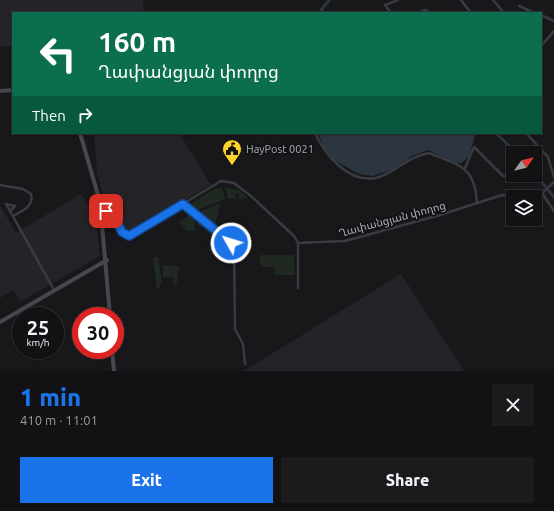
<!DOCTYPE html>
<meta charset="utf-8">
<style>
body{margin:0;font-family:Ubuntu,"Noto Sans Armenian",sans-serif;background:#1b1b1d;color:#f1f3f6;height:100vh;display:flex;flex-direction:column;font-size:15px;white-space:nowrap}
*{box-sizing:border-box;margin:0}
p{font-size:13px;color:#9c9ea0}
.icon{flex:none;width:22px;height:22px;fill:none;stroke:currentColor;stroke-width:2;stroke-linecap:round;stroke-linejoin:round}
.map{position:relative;height:371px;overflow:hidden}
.sheet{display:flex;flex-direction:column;background:#121214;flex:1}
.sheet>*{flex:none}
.hud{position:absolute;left:12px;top:12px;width:530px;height:122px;border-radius:0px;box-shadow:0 1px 3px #0004,0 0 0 1px #313234;background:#0b6e4f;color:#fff;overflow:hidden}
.needle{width:26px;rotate:56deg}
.fabs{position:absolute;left:506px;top:146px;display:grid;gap:8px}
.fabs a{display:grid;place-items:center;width:36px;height:36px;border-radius:0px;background:#121214;box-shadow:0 1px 3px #0004,0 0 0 1px #313234;font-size:20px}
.speed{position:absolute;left:12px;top:307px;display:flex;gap:8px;font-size:20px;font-weight:700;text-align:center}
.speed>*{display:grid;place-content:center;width:52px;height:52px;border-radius:50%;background:#121214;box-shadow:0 1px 3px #0004,0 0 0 1px #313234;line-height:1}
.speed small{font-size:10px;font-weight:400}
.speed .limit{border:6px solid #d22;background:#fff;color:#111}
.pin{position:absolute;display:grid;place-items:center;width:34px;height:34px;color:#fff;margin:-17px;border-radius:8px;box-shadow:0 2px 6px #0006}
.me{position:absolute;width:44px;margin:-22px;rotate:309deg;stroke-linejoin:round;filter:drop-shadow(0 0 3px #0008)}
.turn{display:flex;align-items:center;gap:14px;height:84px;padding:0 20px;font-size:18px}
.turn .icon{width:52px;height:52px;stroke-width:2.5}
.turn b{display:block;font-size:28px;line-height:34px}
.then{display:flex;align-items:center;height:38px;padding:0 20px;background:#0003;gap:8px;font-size:15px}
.round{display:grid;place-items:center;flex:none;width:42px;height:42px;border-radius:0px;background:#1b1b1d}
.overview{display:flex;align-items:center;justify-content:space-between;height:68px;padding:0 20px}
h1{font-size:24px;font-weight:800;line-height:30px;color:#1a73e8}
.primary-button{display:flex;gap:8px;margin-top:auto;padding:8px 20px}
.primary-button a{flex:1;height:46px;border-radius:0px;background:#1a73e8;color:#fff;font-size:16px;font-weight:800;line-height:46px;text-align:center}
.primary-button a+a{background:#1b1b1d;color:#f1f3f6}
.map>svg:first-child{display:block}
.built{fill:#242428}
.green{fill:#1f2922}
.water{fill:#2c3540}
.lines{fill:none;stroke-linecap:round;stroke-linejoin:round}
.canal{stroke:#2c3540;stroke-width:3}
.street{stroke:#3a3b42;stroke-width:2.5}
.secondary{stroke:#464750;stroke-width:4}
.route-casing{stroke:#114b97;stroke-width:10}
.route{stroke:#1a73e8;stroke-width:7}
.labels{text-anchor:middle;stroke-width:3.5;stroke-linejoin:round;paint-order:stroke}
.poi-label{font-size:11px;fill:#a9acbb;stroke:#131315;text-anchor:start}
.street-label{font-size:11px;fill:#a9acbb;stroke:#131315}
</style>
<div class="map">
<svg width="554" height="371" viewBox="0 0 554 371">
<rect width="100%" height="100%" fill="#18181a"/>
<g class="built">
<path d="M0,0H143L144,13H13V46H0Z"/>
<path d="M94,133H179L211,185L124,234L104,200L97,173Z"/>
<path d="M81,194L96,215L100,256L20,302L13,290L0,298V205L16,233Z"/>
<path d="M401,274L464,371H244Z"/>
</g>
<g class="green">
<path d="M225,187L240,191L248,198L239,199V194L236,193L235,196L238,199H228Z"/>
<path d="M216,188H222L225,199L197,210L189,205Z"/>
<path d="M220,203L215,226L198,213Z"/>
<path d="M191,213L195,215V230L187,231L179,223Z"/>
<path d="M199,220L226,241L219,245L216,242L214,244L220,254L212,255V251H209V241L213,237L204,227L198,225Z"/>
<path d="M261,255H294L295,275H275V267H262L259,261Z"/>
<path d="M153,257H158L162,283L157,291Z"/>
<path d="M163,265L179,266L177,283L173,284V277H163Z"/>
</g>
<path class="water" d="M318,133H474L475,135L469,156L462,163H456L428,150L412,156L391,170L372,176L359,174L337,162L327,154Z"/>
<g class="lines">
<g class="canal">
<path d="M319,13L329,0"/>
<path d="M496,133L516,153"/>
<path d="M535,174L554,197"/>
</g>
<g class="street">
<path d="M461,0L471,13"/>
<path d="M493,0L504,13"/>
<path d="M519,6L535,13"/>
<path d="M391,13L385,5L398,0"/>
<path d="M417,13L426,10L429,13"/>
<path d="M541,15L554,21"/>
<path d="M541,46L554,31"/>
<path d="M315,133C326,156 348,183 376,178C389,175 400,164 412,159C417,156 424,154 429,153C459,165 475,166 477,203"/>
<path d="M526,133L548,157L554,177"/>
<path d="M465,168L474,147L503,176H506"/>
<path d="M0,185L23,189L31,194C34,207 22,211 13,216"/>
<path d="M542,193L554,211"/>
<path d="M183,204L231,243L234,247L235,329L243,344L245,364"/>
<path d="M10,211L6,204L15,206L10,211L54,290"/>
<path d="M102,211H110L122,232L129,236L221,181L234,183L251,196L294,236L298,243V288"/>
<path d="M298,243L345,241L440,215L502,195L539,196L554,182"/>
</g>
<g class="secondary">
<path d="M0,91L13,90"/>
<path d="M80,133L100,202L110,316"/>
<path d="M0,322L107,260"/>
<path d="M112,350L114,371"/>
</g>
</g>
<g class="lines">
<g class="route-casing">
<path id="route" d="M106,211L112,213L122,232L129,236L183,204L231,243"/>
</g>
<use href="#route" class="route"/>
</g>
<defs>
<g id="civic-pin" transform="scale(1)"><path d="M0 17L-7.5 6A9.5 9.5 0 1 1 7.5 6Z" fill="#ffd32b" stroke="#131315"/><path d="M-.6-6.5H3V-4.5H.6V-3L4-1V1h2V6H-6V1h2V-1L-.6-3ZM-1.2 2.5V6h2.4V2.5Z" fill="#111"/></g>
</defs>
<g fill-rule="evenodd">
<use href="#civic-pin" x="232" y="149"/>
</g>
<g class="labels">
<g class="poi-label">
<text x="246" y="153">HayPost 0021</text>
</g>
<g class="street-label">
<text transform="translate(392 219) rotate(-15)" y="4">Ղափանցյան փողոց</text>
</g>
</g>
</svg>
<div class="fabs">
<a><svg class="needle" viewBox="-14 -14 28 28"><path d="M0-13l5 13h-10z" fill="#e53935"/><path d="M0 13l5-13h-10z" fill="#9c9ea0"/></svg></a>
<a><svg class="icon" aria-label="layers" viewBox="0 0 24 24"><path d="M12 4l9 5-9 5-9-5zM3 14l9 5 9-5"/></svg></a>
</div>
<div class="speed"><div>25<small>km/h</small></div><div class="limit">30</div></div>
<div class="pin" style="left:106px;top:211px;background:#d93025"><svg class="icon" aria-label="arrive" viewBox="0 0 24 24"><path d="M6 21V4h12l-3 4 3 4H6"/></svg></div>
<svg class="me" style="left:231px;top:243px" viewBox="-20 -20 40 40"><circle r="17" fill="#1a73e8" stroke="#fff" stroke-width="3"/><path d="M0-11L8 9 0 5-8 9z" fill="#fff"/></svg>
<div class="hud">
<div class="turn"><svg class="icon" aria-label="left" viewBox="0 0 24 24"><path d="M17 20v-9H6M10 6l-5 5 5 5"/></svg><div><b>160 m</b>Ղափանցյան փողոց</div></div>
<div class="then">Then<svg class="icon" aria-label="right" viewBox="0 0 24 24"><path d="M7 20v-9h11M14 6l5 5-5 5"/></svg></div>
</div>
</div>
<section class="sheet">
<div class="overview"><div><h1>1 min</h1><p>410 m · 11:01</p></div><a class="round"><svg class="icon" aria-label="close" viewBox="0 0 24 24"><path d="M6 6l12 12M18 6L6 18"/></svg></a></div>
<div class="primary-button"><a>Exit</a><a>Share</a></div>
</section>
